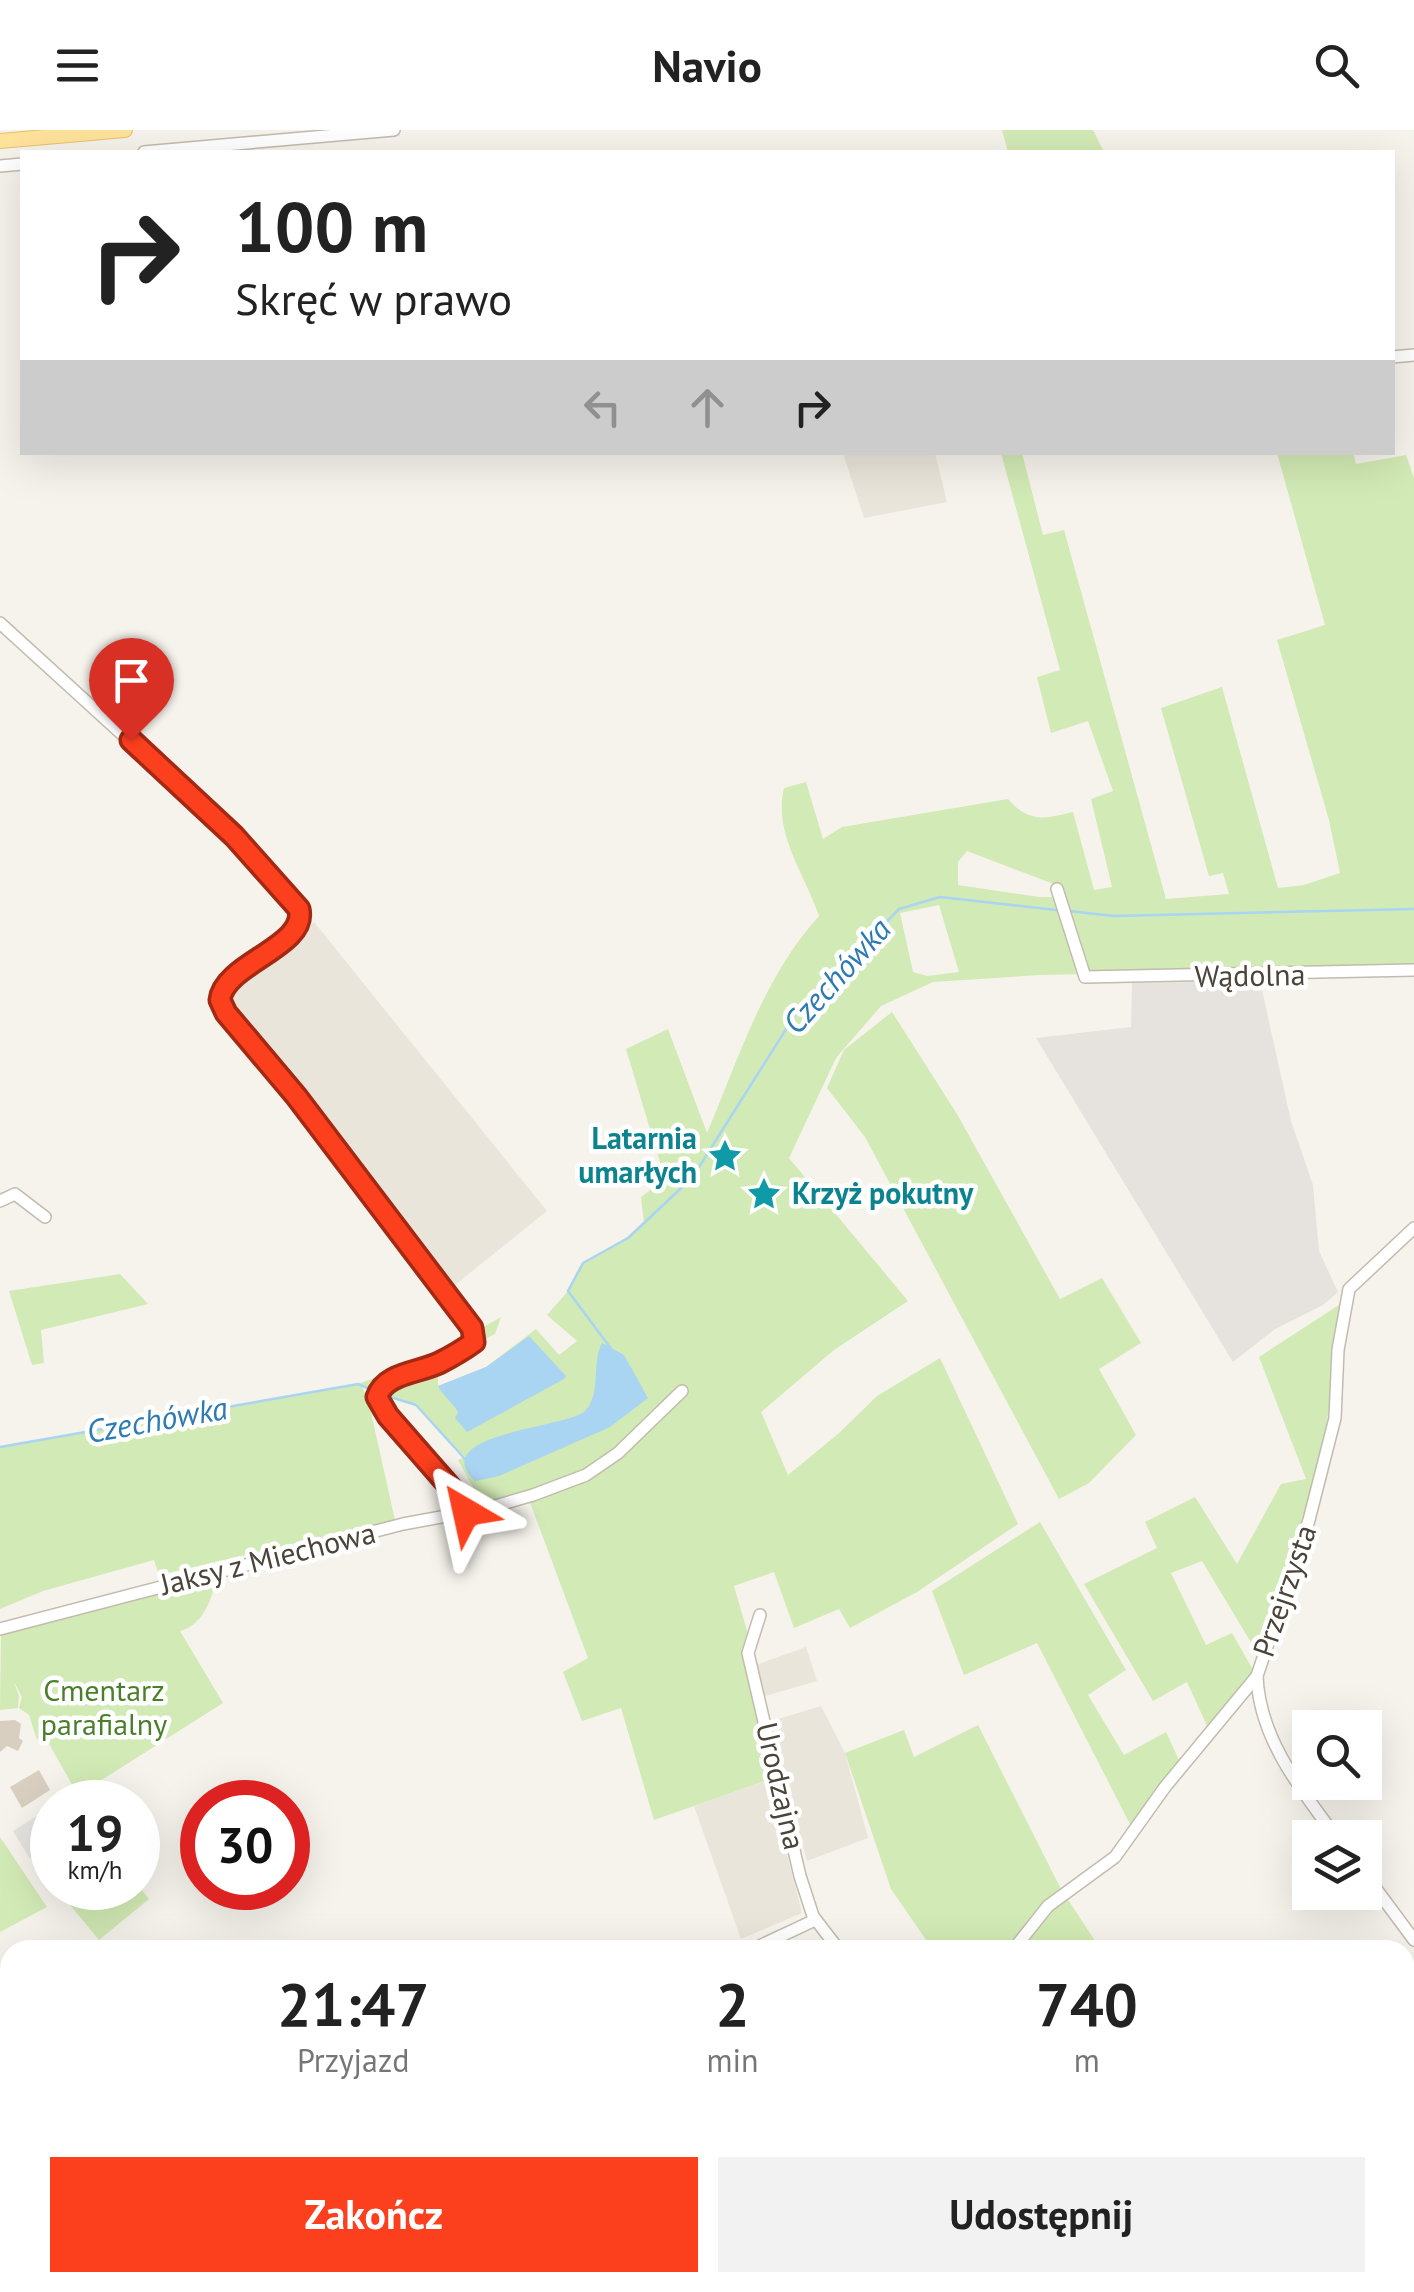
<!DOCTYPE html>
<html lang="pl">
<meta charset="utf-8">
<style>
body{margin:0;font-family:"PT Sans",sans-serif;background:#f2f2f2;color:#222;height:100vh;display:flex;flex-direction:column;font-size:38px;white-space:nowrap}
*{box-sizing:border-box;margin:0}
p{font-size:32px;color:#767676}
.icon{flex:none;width:55px;height:55px;fill:none;stroke:currentColor;stroke-width:2;stroke-linecap:round;stroke-linejoin:round}
.map{position:relative;flex:1;overflow:hidden}
.sheet{position:absolute;left:0px;top:1810px;width:1415px;height:352px;display:flex;flex-direction:column;background:#fff;border-radius:30px 30px 0 0;box-shadow:0 10px 40px #0002}
.sheet>*{flex:none}
.hud{position:absolute;left:20px;top:20px;width:1375px;height:305px;border-radius:0px;box-shadow:0 10px 40px #0002;background:#fff;color:#222;overflow:hidden}
.controls{position:absolute;left:1292px;top:1580px;display:grid;gap:20px}
.controls a{display:grid;place-items:center;width:90px;height:90px;border-radius:0px;background:#fff;box-shadow:0 10px 40px #0002;font-size:50px}
.speed{position:absolute;left:30px;top:1650px;display:flex;gap:20px;font-size:50px;font-weight:700;text-align:center}
.speed>*{display:grid;place-content:center;width:130px;height:130px;border-radius:50%;background:#fff;box-shadow:0 10px 40px #0002;line-height:1}
.speed small{font-size:25px;font-weight:400}
.speed .limit{border:15px solid #d22;background:#fff;color:#111}
.pin{position:absolute;display:grid;place-items:center;width:85px;height:85px;color:#fff;margin:-102px -42px;border-radius:50% 50% 50% 0;rotate:-45deg;box-shadow:0 0 10px #0007}
.pin .icon{rotate:45deg}
.me{position:absolute;width:110px;margin:-55px;rotate:324deg;stroke-linejoin:round;filter:drop-shadow(0 0 8px #0008)}
.turn{display:flex;align-items:center;gap:35px;height:210px;padding:0 50px;font-size:45px}
.turn .icon{width:130px;height:130px;stroke-width:2.5}
.turn b{display:block;font-size:70px;line-height:85px}
.lanes{display:flex;align-items:center;height:95px;padding:0 50px;background:#0003;justify-content:center;gap:50px;direction:ltr}
.lanes .off{opacity:.35}
.eta{display:flex;justify-content:space-evenly;align-items:center;height:170px;text-align:center}
.eta b{font-size:60px;font-weight:700;line-height:70px}
.button{display:flex;gap:20px;margin-top:auto;padding:20px 50px}
.button a{flex:1;height:115px;border-radius:0px;background:#fc3f1d;color:#fff;font-size:40px;font-weight:700;line-height:115px;text-align:center}
.button a+a{background:#f2f2f2;color:#222}
header{display:flex;justify-content:space-between;align-items:center;height:130px;padding:0 50px;background:#fff;font-size:45px;font-weight:700}
.map>svg:first-child{display:block}
.residential{fill:#eae5da}
.industrial{fill:#e6e2dd}
.green{fill:#d2eab5;fill-rule:evenodd}
.parking{fill:#e5e3e0}
.water{fill:#a9d4f2}
.lines{fill:none;stroke-linecap:round;stroke-linejoin:round}
.stream{stroke:#a9d4f2;stroke-width:2.5}
.building{fill:#d8cfc1}
.minor-casing{stroke:#c2bbae;stroke-width:14}
.major-casing{stroke:#e6c16a;stroke-width:16}
.minor{stroke:#fff;stroke-width:11}
.major{stroke:#ffe39c;stroke-width:14}
.route-casing{stroke:#a42913;stroke-width:25}
.route{stroke:#fc3f1d;stroke-width:18}
.labels{text-anchor:middle;stroke-width:9;stroke-linejoin:round;paint-order:stroke}
.street-label{font-size:30px;fill:#4b4439;stroke:#fff}
.culture-label{font-size:30px;font-weight:bold;fill:#0d838f;stroke:#fff;text-anchor:end}
.park-label{font-size:30px;fill:#4a7f2a;stroke:#fff}
.water-label{font-size:32px;font-style:italic;fill:#2e7ab2;stroke:#fff}
</style>
<header><svg class="icon" aria-label="menu" viewBox="0 0 24 24"><path d="M4 6h16M4 12h16M4 18h16"/></svg>Navio<svg class="icon" aria-label="search" viewBox="0 0 24 24"><circle cx="10" cy="10" r="6"/><path d="M15 15l6 6"/></svg></header>
<div class="map">
<svg width="1414" height="2162" viewBox="0 0 1414 2162">
<rect width="100%" height="100%" fill="#f6f3ec"/>
<g class="residential">
<path d="M843,323H935L947,372L864,388Z"/>
<path d="M314,792L547,1081L450,1159L229,871L232,858Z"/>
<path d="M806,1517L817,1551L762,1567L756,1535Z"/>
<path d="M821,1576L845,1623L868,1708L807,1731L768,1592Z"/>
<path d="M768,1650L802,1783L741,1809L694,1676Z"/>
<path d="M962,2153H1073L1080,2162H995Z"/>
</g>
<path class="industrial" d="M1260,851L1291,991L1313,1055L1319,1121L1338,1162L1323,1175L1275,1199L1233,1232L1036,908L1131,897L1132,853Z"/>
<g class="green">
<path d="M1002,0H1093L1104,22H1008Z"/>
<path d="M1001,323H1022L1043,405L1064,400L1166,769L1229,764L1223,743L1209,746L1161,578L1222,557L1278,758L1304,755L1340,743L1329,690L1277,510L1325,495L1277,323H1353L1356,334L1406,325L1414,348V837L1040,845L933,852L881,876L836,928L789,1028L908,1171L834,1220L761,1282L788,1345L838,1304L877,1266L940,1228L1018,1394L917,1462L850,1498L839,1479L794,1498L774,1442L734,1456L752,1518L779,1646L654,1690L621,1578L582,1591L563,1542L588,1528L528,1367L485,1379L458,1330L465,1327L416,1276L361,1255L368,1269L395,1390L159,1445L154,1430L43,1461L0,1479V1317L358,1254L431,1227L501,1187L495,1204L462,1221L438,1242V1256L486,1237L536,1199L559,1225L577,1211L547,1185L568,1161L583,1133L628,1108L644,1093L641,1067L665,1049L626,919L668,899L707,1003C739,928 763,848 819,786C805,744 773,704 784,658L806,652L823,709L842,697L1008,669C1029,693 1044,689 1073,682L1094,760L1112,757L1091,669L1113,661L1088,591L1051,603L1037,547L1060,540ZM967,721L1059,756L1063,767H1039L958,755V732ZM939,775L959,842L927,846L913,842L900,783Z"/>
<path d="M892,882L957,984L1060,1169L1102,1148L1141,1213L1099,1239L1136,1305L1089,1353L1059,1369L865,1007L827,958L844,920Z"/>
<path d="M120,1144L148,1174L41,1200L44,1233L32,1235L9,1161Z"/>
<path d="M1342,1173C1330,1291 1311,1417 1258,1524L1202,1431L1171,1443L1206,1515L1232,1503L1252,1538V1547L1208,1598L1187,1552L1153,1571L1084,1454L1157,1418L1145,1392L1195,1367L1237,1434L1281,1354L1306,1349L1259,1227Z"/>
<path d="M1040,1392L1126,1540L1088,1565L1124,1625L1166,1602L1180,1632L1132,1698L1037,1513L964,1545L932,1461Z"/>
<path d="M217,1449C211,1470 203,1495 180,1501L223,1573L78,1665L44,1605L37,1610L29,1585L19,1578L22,1567L14,1552L19,1566L18,1578L0,1580L1,1503Z"/>
<path d="M978,1595L1061,1759L1044,1772L1004,1820H933L891,1759L845,1623L904,1600L914,1627Z"/>
<path d="M0,1707L47,1777L0,1802Z"/>
<path d="M138,1755L149,1769L99,1810L56,1758Z"/>
<path d="M1067,1768L1101,1820H1018L1053,1777Z"/>
<path d="M10,1874V2152H274L276,2162H0V1875Z"/>
</g>
<path class="parking" d="M37,1686L52,1715L30,1729L13,1701Z"/>
<g class="water">
<path d="M529,1206L566,1246L564,1249L467,1302L455,1288L458,1282C453,1273 444,1267 438,1256L486,1237Z"/>
<path d="M602,1213L624,1225L648,1268L610,1297L499,1346L475,1351C425,1303 568,1298 585,1281C602,1263 591,1234 602,1213Z"/>
</g>
<g class="lines">
<g class="stream">
<path d="M1069,781L1114,786L1414,779"/>
<path d="M615,1224L568,1161L583,1133L628,1108L692,1048L795,885L899,779L940,767L1056,780"/>
<path d="M384,1265L416,1275L465,1329"/>
<path d="M0,1317L358,1254L376,1262"/>
</g>
</g>
<g class="building">
<path d="M15,1590L21,1594L19,1608L23,1611L18,1621L7,1616L0,1622V1591Z"/>
<path d="M39,1640L50,1660L22,1678L10,1657Z"/>
</g>
<g class="lines">
<g class="minor-casing">
<g id="minor">
<path d="M144,22L394,0"/>
<path d="M0,36L22,34"/>
<path d="M1392,227L1414,225"/>
<path d="M0,493L235,707L296,772L301,787C291,824 225,831 220,870L226,883L296,965L472,1198L474,1213C463,1220 451,1227 439,1233C418,1243 385,1243 377,1267L388,1286L464,1373L466,1382"/>
<path d="M1057,759L1085,847L1414,840"/>
<path d="M0,1071L15,1064L45,1087"/>
<path d="M760,1485L748,1523L800,1746L813,1786L839,1820"/>
<path d="M0,1499L403,1394L485,1379L533,1365L586,1345L618,1323L682,1261"/>
<path d="M1257,1546C1259,1608 1301,1660 1337,1708"/>
<path d="M1365,1744L1414,1810"/>
<path d="M751,1820L815,1790"/>
<path d="M1013,1820L1048,1776L1115,1727L1165,1657L1257,1546L1309,1390L1335,1288L1338,1220L1349,1159L1414,1098"/>
<path d="M0,1867L10,1866"/>
<path d="M930,2152L967,2162"/>
<path d="M1082,2152L1089,2162"/>
<path d="M398,2162V2152"/>
</g>
</g>
<g class="major-casing">
<path id="major" d="M0,11L125,0"/>
</g>
<use href="#minor" class="minor"/>
<use href="#major" class="major"/>
</g>
<g class="lines">
<g class="route-casing">
<path id="route" d="M131,610L234,706L299,779C308,817 224,833 220,870L226,883L296,966L472,1198L474,1212C463,1220 451,1227 439,1233C418,1243 385,1243 377,1267L388,1286L464,1373L466,1382"/>
</g>
<use href="#route" class="route"/>
</g>
<defs>
<g id="sight-bare" transform="scale(2.7)"><path d="M0-6L1.8-2.2L6-1.7L2.9 1.2L3.7 5.4L0 3.3L-3.7 5.4L-2.9 1.2L-6-1.7L-1.8-2.2Z" fill="#0f9aa8" stroke="#fff" stroke-width="2.5" paint-order="stroke"/></g>
</defs>
<g fill-rule="evenodd">
<use href="#sight-bare" x="725" y="1026"/>
<use href="#sight-bare" x="764" y="1064"/>
</g>
<g class="labels">
<g class="street-label">
<text transform="translate(1250 846) rotate(-1)" y="10">Wądolna</text>
<text transform="translate(268 1429) rotate(-14)" y="10">Jaksy z Miechowa</text>
<text transform="translate(1285 1461) rotate(-71)" y="10">Przejrzysta</text>
<text transform="translate(780 1656) rotate(77)" y="10">Urodzajna</text>
</g>
<g class="culture-label">
<text x="697" y="1019">Latarnia<tspan x="697" dy="34">umarłych</tspan></text>
<text x="792" y="1074" text-anchor="start">Krzyż pokutny</text>
</g>
<g class="park-label">
<text x="104" y="1571">Cmentarz<tspan x="104" dy="34">parafialny</tspan></text>
</g>
<g class="water-label">
<text transform="translate(837 846) rotate(-48)" y="11">Czechówka</text>
<text transform="translate(157 1290) rotate(-10)" y="11">Czechówka</text>
</g>
</g>
</svg>
<div class="controls">
<a><svg class="icon" aria-label="search" viewBox="0 0 24 24"><circle cx="10" cy="10" r="6"/><path d="M15 15l6 6"/></svg></a>
<a><svg class="icon" aria-label="layers" viewBox="0 0 24 24"><path d="M12 4l9 5-9 5-9-5zM3 14l9 5 9-5"/></svg></a>
</div>
<div class="speed"><div>19<small>km/h</small></div><div class="limit">30</div></div>
<div class="pin" style="left:131px;top:610px;background:#d93025"><svg class="icon" aria-label="arrive" viewBox="0 0 24 24"><path d="M6 21V4h12l-3 4 3 4H6"/></svg></div>
<svg class="me" style="left:466px;top:1382px" viewBox="-20 -20 40 40"><path d="M0-17L14 15 0 8-14 15z" fill="#fc3f1d" stroke="#fff" stroke-width="4"/></svg>
<div class="hud">
<div class="turn"><svg class="icon" aria-label="right" viewBox="0 0 24 24"><path d="M7 20v-9h11M14 6l5 5-5 5"/></svg><div><b>100 m</b>Skręć w prawo</div></div>
<div class="lanes"><svg class="icon off" aria-label="left" viewBox="0 0 24 24"><path d="M17 20v-9H6M10 6l-5 5 5 5"/></svg><svg class="icon off" aria-label="ahead" viewBox="0 0 24 24"><path d="M12 20V5M6 11l6-6 6 6"/></svg><svg class="icon" aria-label="right" viewBox="0 0 24 24"><path d="M7 20v-9h11M14 6l5 5-5 5"/></svg></div>
</div>
<section class="sheet">
<div class="eta">
<div><b>21:47</b><p>Przyjazd</p></div>
<div><b>2</b><p>min</p></div>
<div><b>740</b><p>m</p></div>
</div>
<div class="button"><a>Zakończ</a><a>Udostępnij</a></div>
</section>
</div>
